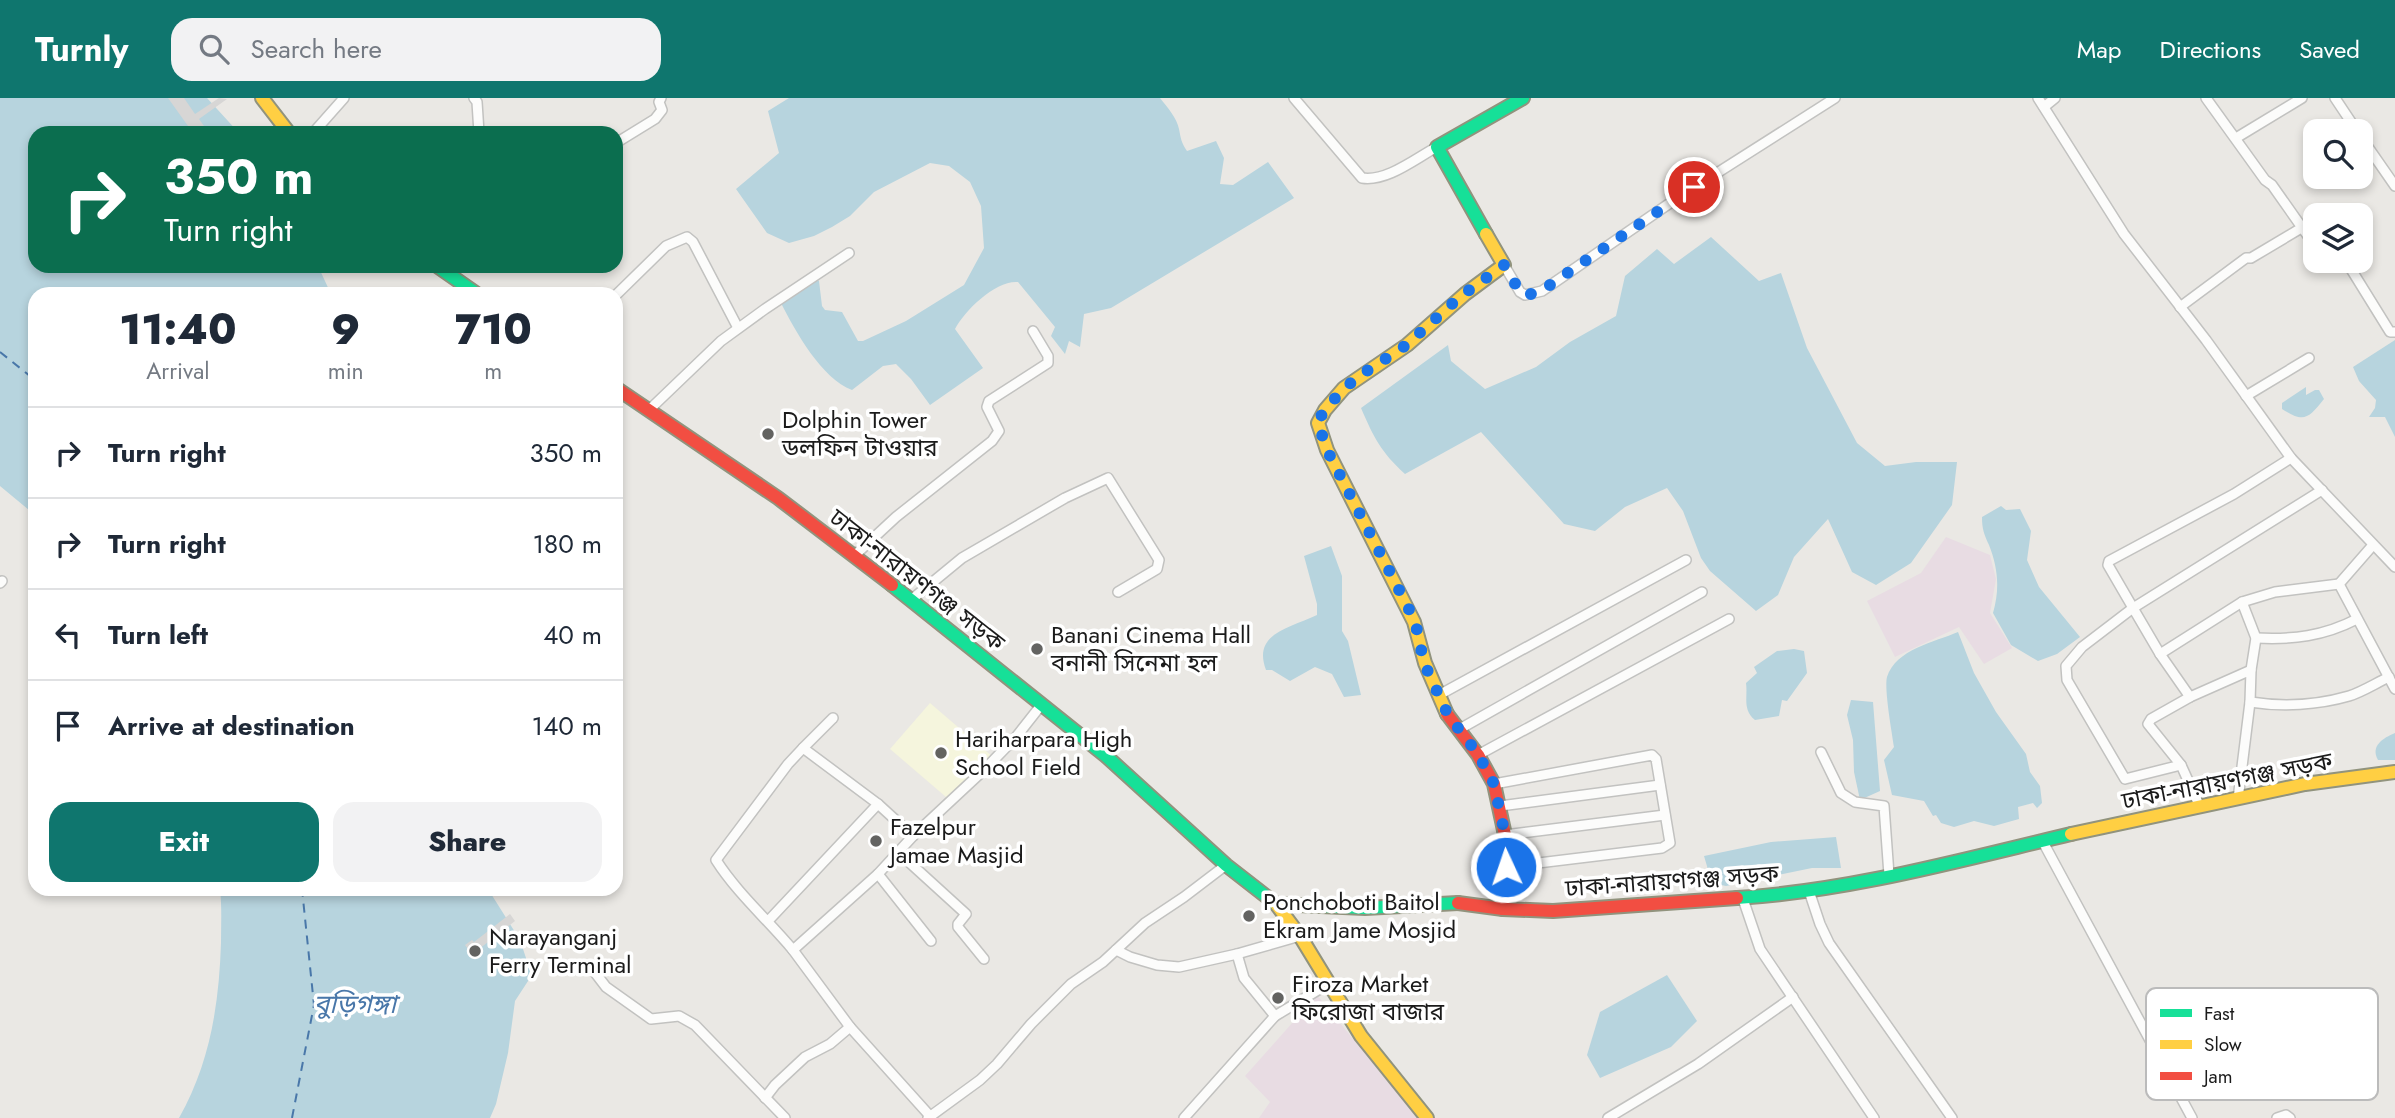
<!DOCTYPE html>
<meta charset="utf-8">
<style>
body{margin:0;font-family:Jost,"Noto Sans Bengali",sans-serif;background:#f2f2f3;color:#1f2937;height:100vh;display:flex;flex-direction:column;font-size:26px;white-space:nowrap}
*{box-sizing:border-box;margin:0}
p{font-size:23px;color:#747a83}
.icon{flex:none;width:38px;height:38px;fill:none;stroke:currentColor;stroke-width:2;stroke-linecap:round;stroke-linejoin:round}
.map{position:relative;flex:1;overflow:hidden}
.details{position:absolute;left:28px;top:189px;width:595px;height:609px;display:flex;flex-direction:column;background:#fff;border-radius:21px;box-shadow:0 4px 10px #0003}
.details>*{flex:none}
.hud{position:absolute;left:28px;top:28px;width:595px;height:147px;border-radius:21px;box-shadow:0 4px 10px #0003;background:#0b6e4f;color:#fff;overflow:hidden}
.fabs{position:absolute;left:2303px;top:21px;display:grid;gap:14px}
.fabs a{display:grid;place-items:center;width:70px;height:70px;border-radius:14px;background:#fff;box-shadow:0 4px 10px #0003;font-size:35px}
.pin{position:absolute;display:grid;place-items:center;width:60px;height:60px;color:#fff;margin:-30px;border:4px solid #fff;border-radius:50%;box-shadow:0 2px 7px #0007}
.me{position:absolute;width:77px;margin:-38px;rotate:357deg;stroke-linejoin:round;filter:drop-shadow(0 0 5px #0008)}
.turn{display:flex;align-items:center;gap:24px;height:147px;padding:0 21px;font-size:32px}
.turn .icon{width:91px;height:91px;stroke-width:2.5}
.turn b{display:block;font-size:49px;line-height:60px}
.eta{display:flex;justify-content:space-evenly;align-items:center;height:119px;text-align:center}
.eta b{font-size:42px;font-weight:800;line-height:49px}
.button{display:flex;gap:14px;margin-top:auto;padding:14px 21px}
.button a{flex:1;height:80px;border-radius:21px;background:#0f766e;color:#fff;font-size:28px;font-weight:800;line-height:80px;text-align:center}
.button a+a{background:#f2f2f3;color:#1f2937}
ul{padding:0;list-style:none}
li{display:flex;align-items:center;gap:21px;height:91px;padding:0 21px;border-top:2px solid #e0e1e3}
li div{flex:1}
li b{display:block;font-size:26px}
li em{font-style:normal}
header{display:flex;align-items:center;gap:42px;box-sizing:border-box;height:98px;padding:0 35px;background:#0f766e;color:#fff}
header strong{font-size:33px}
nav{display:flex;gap:38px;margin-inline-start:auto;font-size:24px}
.search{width:490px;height:63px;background:#f2f2f3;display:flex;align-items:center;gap:18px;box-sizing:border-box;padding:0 24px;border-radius:21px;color:#747a83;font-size:26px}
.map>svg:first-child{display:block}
.industrial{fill:#e8dce3}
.education{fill:#f5f5dd}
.water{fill:#b7d4de}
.pier{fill:#d7d6d5}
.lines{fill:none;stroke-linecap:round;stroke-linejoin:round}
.ferry{stroke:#4977a9;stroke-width:2;stroke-dasharray:9 7;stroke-linecap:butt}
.street-casing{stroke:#c2c2c0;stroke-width:12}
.fast-casing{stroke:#91937d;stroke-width:16}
.slow-casing{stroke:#91937d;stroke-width:16}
.jam-casing{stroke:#91937d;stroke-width:16}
.street{stroke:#fcfcfb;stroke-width:9}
.fast{stroke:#16e098;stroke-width:12}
.slow{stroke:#ffcf43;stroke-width:12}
.jam{stroke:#f24e42;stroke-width:12}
.route{stroke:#1a73e8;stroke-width:12;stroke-dasharray:0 21.6}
.poi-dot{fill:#636361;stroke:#fff;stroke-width:2.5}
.labels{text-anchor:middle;stroke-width:7;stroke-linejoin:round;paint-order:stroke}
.poi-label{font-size:24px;fill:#1b1b1b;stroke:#fff;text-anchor:start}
.street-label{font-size:24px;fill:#1b1b1b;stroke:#fff}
.water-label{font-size:26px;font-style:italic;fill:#4977a9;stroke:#fff}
.key{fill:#fff;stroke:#bbb;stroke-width:2}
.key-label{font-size:19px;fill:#1b1b1b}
</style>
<header>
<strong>Turnly</strong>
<div class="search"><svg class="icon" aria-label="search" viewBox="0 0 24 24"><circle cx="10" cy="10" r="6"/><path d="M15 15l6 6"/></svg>Search here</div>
<nav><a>Map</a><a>Directions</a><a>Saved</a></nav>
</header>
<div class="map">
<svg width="2395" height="1020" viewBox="0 0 2395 1020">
<rect width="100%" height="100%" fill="#eae8e4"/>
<g class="industrial">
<path d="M1946,439L1990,457L1996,481L1990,515L2012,550L1984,566L1959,529L1895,559L1867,503L1921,475Z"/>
<path d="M1317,897L1418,1020H1259L1270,1004L1245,978Z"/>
</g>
<path class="education" d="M930,605L993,659L953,705L890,651Z"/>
<g class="water">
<path d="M0,0H207L239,35H35V168H318L331,196H35V417L0,388Z"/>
<path d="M789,0H1160C1167,9 1177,20 1179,31C1181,41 1181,44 1187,53L1216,43L1224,60L1220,86L1233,87L1268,64L1294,100L1111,210L1084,216L1080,249L1069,243L1065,256L1051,238L1055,229L1018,184C996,182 965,212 955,231L983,270L930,307L911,281L896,266L883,268L852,292C822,281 795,233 781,205L815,180L819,183L822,208L825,212L842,214L858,243H863L906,223L964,187L984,150L981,108L970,84L949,68L930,65L874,94L850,118L832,129L814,138L789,145L767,135L736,91L779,55L768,13Z"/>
<path d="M1711,139L1759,183L1781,175L1807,250L1857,345L1885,368L1916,364H1957L1952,407L1911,465L1876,487L1852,474L1828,421L1794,459L1778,497L1756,513L1710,473L1701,460L1683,413L1667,390L1625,409L1595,433L1564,426L1481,334L1405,376C1381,354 1374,340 1361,310L1448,247L1451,263L1485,291L1536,269L1570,244L1616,218L1625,178L1657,151L1674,166Z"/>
<path d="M2395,242V339L2385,319H2369L2375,310L2376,302L2359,283L2353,269Z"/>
<path d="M2306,289V297L2315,292H2319L2324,301C2308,321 2304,325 2282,311V305Z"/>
<path d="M2001,408L2006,412L2020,411L2031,433L2027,462L2039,489L2080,539L2057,556L2038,563L2011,547L1993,515C2000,491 1998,470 1989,447C1984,436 1982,431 1982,419Z"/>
<path d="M1331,448L1342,478V533L1348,543L1361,597L1344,599L1332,576L1315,569L1290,583L1272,572H1266C1252,535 1290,530 1317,517V506L1304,458Z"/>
<path d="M1958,534L1974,575L1996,614L2026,656L2030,674L2040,688L2042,705L2037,710L2033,705L2018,709L2019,721L1994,728L1974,723L1954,729L1941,725L1936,717L1933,718L1924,703L1892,697L1884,662L1894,649C1892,635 1884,591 1887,579C1896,551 1935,544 1958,534Z"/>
<path d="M1794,551L1804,553L1807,575L1787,603L1782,602L1779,618L1755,622C1742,611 1748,599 1746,585L1757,575L1754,569L1777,553Z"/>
<path d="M1851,602L1873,604L1880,693L1860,702L1854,674L1853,642L1847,617Z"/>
<path d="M2395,635V662H2378C2370,648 2383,640 2395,635Z"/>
<path d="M1836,739L1841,770H1812L1726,788L1712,785L1704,758L1771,744Z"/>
<path d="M220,791H488L520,842L530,872V880L515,903L508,955L496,1006L490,1020H179C210,965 219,907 221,845C221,827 222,809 220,791Z"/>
<path d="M1667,877L1697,923L1671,949L1600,980L1587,957L1600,914Z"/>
</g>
<g class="pier">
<path d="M168,0H184L195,16L219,0L227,1L199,21L209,35H193Z"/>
<path d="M510,816L515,823L479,851L483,855L476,861L465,847L472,842L474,844Z"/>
</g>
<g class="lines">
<g class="ferry">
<path d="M0,254L35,282"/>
<path d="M292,1020L314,907L302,791"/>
</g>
<g class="street-casing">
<g id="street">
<path d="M474,0L477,4L479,35"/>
<path d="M1294,0L1362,80C1387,84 1416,60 1437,49"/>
<path d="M2038,0L2124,136L2206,242L2291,360L2395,469"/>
<path d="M2206,0L2265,82L2272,87L2315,148"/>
<path d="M2335,0L2357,33"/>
<path d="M2044,9L2055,0"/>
<path d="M313,35L344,0"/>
<path d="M2361,39L2395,88"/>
<path d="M2236,40L2302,0"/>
<path d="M616,45L655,21L662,12L659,4L661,0"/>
<path d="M2346,163L2390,234H2395"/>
<path d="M1504,167L1520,194L1525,197L1542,193L1673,103L1835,0"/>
<path d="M616,197L666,148L687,139L693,144L738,230"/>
<path d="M2180,209L2246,160H2251L2303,129"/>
<path d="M2246,298L2309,260"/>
<path d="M648,313L721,243L765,211L849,155"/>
<path d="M2373,447L2339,486L2395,591"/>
<path d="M854,458L896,419L992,343L999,333L987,309L989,303L1048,265V258L1033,233"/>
<path d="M0,485L2,483"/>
<path d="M911,502L962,460L1065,400L1108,380L1159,462L1157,471L1118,494"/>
<path d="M2242,504L2256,540L2251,572"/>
<path d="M2256,540C2293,542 2324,538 2357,521"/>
<path d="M2160,556L2242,504L2275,494L2339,486"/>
<path d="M1439,597L1686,462"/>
<path d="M2190,599L2251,572L2250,604L2238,701"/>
<path d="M2250,604C2282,609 2318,607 2349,598C2362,594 2376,585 2389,579"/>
<path d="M1458,632L1702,494"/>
<path d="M803,650L833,620"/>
<path d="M1821,654L1841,695L1855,704L1884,708L1889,777"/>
<path d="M1478,657L1729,521"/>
<path d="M2181,667L2125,681L2067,582L2066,568L2082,549L2133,510L2108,467L2109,463L2234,396L2291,360"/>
<path d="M1494,686L1652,657L1656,661L1670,745L1662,750L1506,769"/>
<path d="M878,706L913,738"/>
<path d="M1500,708L1660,687"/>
<path d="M2200,709L2181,667L2148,626L2151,621L2190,599L2160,556L2133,510L2322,392"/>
<path d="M1505,737L1665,717"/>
<path d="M2043,744L2192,1020"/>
<path d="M899,755L966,816L958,826V829L984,861"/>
<path d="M878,776L931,843"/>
<path d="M1809,793L1820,826L1829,845L1952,1020"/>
<path d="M1743,801L1760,851L1874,1020"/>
<path d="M769,822L878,706L803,650L788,666L716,762C737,795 768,822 793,852"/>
<path d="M1116,852L1130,859L1157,867L1179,869L1237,856L1300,838"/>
<path d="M1237,856L1244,880L1275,918"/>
<path d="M593,872L606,889L651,921L679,918L695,927L785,1020"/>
<path d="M765,1000L775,987L805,959L830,946L850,929"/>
<path d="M930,1018L850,929L793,852L878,776L913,738L986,670L1016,639L1042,606"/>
<path d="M928,1020L980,982L997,966L1031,926L1071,886L1103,864L1145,825L1184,799L1226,767"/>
<path d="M1184,1020L1275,918L1328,886"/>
<path d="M1608,1020L1698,966L1793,899"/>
<path d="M2277,1020L2286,1017L2290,1020"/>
</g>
</g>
<g class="fast-casing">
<g id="fast">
<path d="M1486,136L1437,49L1523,0"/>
<path d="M437,168L477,196"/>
<path d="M892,487L1106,658L1226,767L1276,806L1365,810L1458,805"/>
<path d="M1737,800C1850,793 1961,762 2071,736"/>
</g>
</g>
<g class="slow-casing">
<g id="slow">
<path d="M262,0L289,35"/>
<path d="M1447,616L1425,565L1414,524L1327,352L1318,325L1325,312L1344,290L1407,247L1465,196L1504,167L1486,136"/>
<path d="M2071,736L2305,686L2395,674"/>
<path d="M1276,806L1300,838L1361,938L1427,1020"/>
</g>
</g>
<g class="jam-casing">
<g id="jam">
<path d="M616,290L778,400L892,487"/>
<path d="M1447,616L1478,657L1494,686L1505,737L1506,769L1503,811"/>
<path d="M1458,805L1503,811L1553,813L1737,800"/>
</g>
</g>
<use href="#street" class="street"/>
<use href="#fast" class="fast"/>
<use href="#slow" class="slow"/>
<use href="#jam" class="jam"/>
</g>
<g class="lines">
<path class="route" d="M1506,769L1505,737L1494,686L1478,656L1448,617L1424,565L1415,523L1327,352L1318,325L1321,318L1336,299L1356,280L1405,248L1461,198L1504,167L1520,194L1525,197L1538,195L1694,89"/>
</g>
<g class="poi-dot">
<circle cx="768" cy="336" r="7"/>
<circle cx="1037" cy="551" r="7"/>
<circle cx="941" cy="655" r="7"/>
<circle cx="876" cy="743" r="7"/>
<circle cx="1249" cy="818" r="7"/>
<circle cx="475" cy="853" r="7"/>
<circle cx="1278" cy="900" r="7"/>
</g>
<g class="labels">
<g class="poi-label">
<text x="782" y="330">Dolphin Tower<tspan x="782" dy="28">ডলফিন টাওয়ার</tspan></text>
<text x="1051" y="545">Banani Cinema Hall<tspan x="1051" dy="28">বনানী সিনেমা হল</tspan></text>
<text x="955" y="649">Hariharpara High<tspan x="955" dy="28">School Field</tspan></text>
<text x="890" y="737">Fazelpur<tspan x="890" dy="28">Jamae Masjid</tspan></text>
<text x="1263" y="812">Ponchoboti Baitol<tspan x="1263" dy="28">Ekram Jame Mosjid</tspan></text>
<text x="489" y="847">Narayanganj<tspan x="489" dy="28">Ferry Terminal</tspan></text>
<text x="1292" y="894">Firoza Market<tspan x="1292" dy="28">ফিরোজা বাজার</tspan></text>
</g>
<g class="street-label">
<text transform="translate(917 482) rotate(38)" y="8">ঢাকা-নারায়ণগঞ্জ সড়ক</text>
<text transform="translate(2227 683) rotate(-11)" y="8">ঢাকা-নারায়ণগঞ্জ সড়ক</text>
<text transform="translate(1672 783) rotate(-4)" y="8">ঢাকা-নারায়ণগঞ্জ সড়ক</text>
</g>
<g class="water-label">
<text x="355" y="915">বুড়িগঙ্গা</text>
</g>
</g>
<rect x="2146" y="890" width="232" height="112" rx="10" class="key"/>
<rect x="2160" y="911" width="32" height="8" fill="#16e098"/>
<rect x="2160" y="942" width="32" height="9" fill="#ffcf43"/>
<rect x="2160" y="974" width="32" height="8" fill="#f24e42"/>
<g class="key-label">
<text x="2204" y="922">Fast</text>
<text x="2204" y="953">Slow</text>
<text x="2204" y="985">Jam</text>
</g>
</svg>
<div class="fabs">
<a><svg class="icon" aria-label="search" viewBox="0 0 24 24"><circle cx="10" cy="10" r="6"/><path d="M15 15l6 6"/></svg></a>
<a><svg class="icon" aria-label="layers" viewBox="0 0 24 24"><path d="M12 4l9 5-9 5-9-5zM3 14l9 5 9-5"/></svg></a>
</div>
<div class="pin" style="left:1694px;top:89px;background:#d93025"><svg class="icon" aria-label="arrive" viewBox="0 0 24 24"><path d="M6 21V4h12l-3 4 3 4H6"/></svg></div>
<svg class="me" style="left:1506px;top:769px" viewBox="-20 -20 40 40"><circle r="17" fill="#1a73e8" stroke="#fff" stroke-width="3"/><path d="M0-11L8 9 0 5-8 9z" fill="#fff"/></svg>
<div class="hud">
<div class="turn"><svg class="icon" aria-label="right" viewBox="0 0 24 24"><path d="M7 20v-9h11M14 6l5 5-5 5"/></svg><div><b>350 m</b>Turn right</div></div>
</div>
<section class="details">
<div class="eta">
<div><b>11:40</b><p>Arrival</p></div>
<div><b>9</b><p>min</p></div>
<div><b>710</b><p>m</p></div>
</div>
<ul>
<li><svg class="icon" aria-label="right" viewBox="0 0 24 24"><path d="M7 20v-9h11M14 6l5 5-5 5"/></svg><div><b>Turn right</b></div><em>350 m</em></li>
<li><svg class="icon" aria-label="right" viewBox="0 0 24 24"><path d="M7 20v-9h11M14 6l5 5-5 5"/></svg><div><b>Turn right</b></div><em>180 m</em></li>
<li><svg class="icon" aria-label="left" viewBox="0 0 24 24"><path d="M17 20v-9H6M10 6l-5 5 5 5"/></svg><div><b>Turn left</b></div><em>40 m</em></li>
<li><svg class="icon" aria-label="arrive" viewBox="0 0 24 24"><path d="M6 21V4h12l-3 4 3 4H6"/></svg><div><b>Arrive at destination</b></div><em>140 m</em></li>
</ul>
<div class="button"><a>Exit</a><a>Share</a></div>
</section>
</div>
